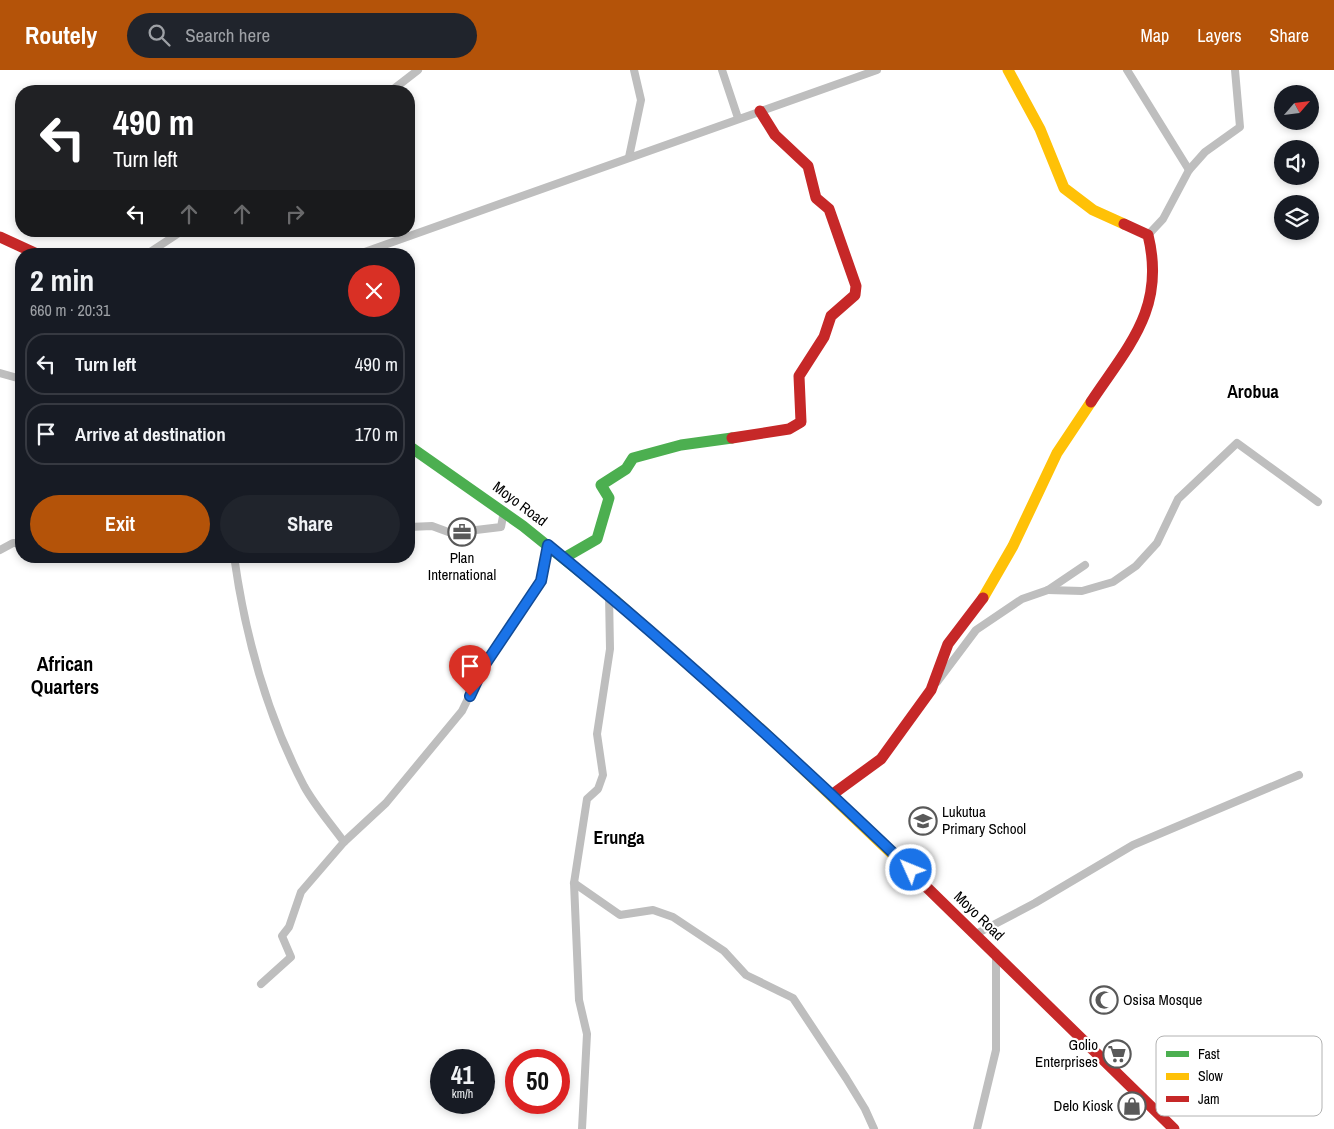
<!DOCTYPE html>
<meta charset="utf-8">
<style>
body{margin:0;font-family:"Archivo Narrow",sans-serif;background:#20242c;color:#f1f3f6;height:100vh;display:flex;flex-direction:column;font-size:19px;white-space:nowrap}
*{box-sizing:border-box;margin:0}
p{font-size:16px;color:#9ea1a6}
.icon{flex:none;width:28px;height:28px;fill:none;stroke:currentColor;stroke-width:2;stroke-linecap:round;stroke-linejoin:round}
.map{position:relative;flex:1;overflow:hidden}
.details{position:absolute;left:15px;top:178px;width:400px;height:315px;display:flex;flex-direction:column;background:#171b24;border-radius:20px;box-shadow:0 2px 8px #0003}
.details>*{flex:none}
.top-card{position:absolute;left:15px;top:15px;width:400px;height:152px;border-radius:20px;box-shadow:0 2px 8px #0003;background:#202124;color:#fff;overflow:hidden}
.needle{width:32px;rotate:62deg}
.controls{position:absolute;left:1274px;top:15px;display:grid;gap:10px}
.controls a{display:grid;place-items:center;width:45px;height:45px;border-radius:50%;background:#171b24;box-shadow:0 2px 8px #0003;font-size:25px}
.speed{position:absolute;left:430px;top:979px;display:flex;gap:10px;font-size:25px;font-weight:700;text-align:center}
.speed>*{display:grid;place-content:center;width:65px;height:65px;border-radius:50%;background:#171b24;box-shadow:0 2px 8px #0003;line-height:1}
.speed small{font-size:12px;font-weight:400}
.speed .limit{border:8px solid #d22;background:#fff;color:#111}
.pin{position:absolute;display:grid;place-items:center;width:42px;height:42px;color:#fff;margin:-51px -21px;border-radius:50% 50% 50% 0;rotate:-45deg;box-shadow:0 0 5px #0007}
.pin .icon{rotate:45deg}
.me{position:absolute;width:55px;margin:-28px;rotate:314deg;stroke-linejoin:round;filter:drop-shadow(0 0 4px #0008)}
.turn{display:flex;align-items:center;gap:18px;height:105px;padding:0 15px;font-size:22px}
.turn .icon{width:65px;height:65px;stroke-width:2.5}
.turn b{display:block;font-size:35px;line-height:42px}
.lanes{display:flex;align-items:center;height:48px;padding:0 15px;background:#0003;justify-content:center;gap:25px;direction:ltr}
.lanes .off{opacity:.35}
.round{display:grid;place-items:center;flex:none;width:52px;height:52px;border-radius:26px;background:#20242c}
.summary{display:flex;align-items:center;justify-content:space-between;height:85px;padding:0 15px}
h1{font-size:30px;font-weight:700;line-height:38px}
.action{display:flex;gap:10px;margin-top:auto;padding:10px 15px}
.action a{flex:1;height:58px;border-radius:30px;background:#b45309;color:#fff;font-size:20px;font-weight:700;line-height:58px;text-align:center}
.action a+a{background:#20242c;color:#f1f3f6}
ul{padding:0;list-style:none}
li{display:flex;align-items:center;gap:15px;height:62px;margin:0 10px 8px;padding:0 5px;border:2px solid #363941;border-radius:20px}
li div{flex:1}
li b{display:block;font-size:19px}
li em{font-style:normal}
header{display:flex;align-items:center;gap:30px;box-sizing:border-box;height:70px;padding:0 25px;background:#b45309;color:#fff}
header strong{font-size:24px}
nav{display:flex;gap:28px;margin-inline-start:auto;font-size:18px}
.search{width:350px;height:45px;background:#20242c;display:flex;align-items:center;gap:12px;box-sizing:border-box;padding:0 18px;border-radius:28px;color:#9ea1a6;font-size:19px}
.map>svg:first-child{display:block}
.lines{fill:none;stroke-linecap:round;stroke-linejoin:round}
.street{stroke:#bebebe;stroke-width:8}
.fast{stroke:#4caf50;stroke-width:11}
.slow{stroke:#ffc107;stroke-width:11}
.jam{stroke:#c62828;stroke-width:11}
.route-casing{stroke:#114b97;stroke-width:12}
.route{stroke:#1a73e8;stroke-width:9}
.labels{text-anchor:middle;stroke-width:4.5;stroke-linejoin:round;paint-order:stroke}
.street-label{font-size:15px;fill:#000;stroke:#fff}
.poi-label{font-size:15px;fill:#000;stroke:#fff;text-anchor:start}
.quarter-label{font-size:18px;font-weight:bold;fill:#000;stroke:#fff}
.district-label{font-size:20px;font-weight:bold;fill:#000;stroke:#fff}
.key{fill:#fff;stroke:#b2b2b2;stroke-width:1}
.key-label{font-size:14px;fill:#000}
</style>
<header>
<strong>Routely</strong>
<div class="search"><svg class="icon" aria-label="search" viewBox="0 0 24 24"><circle cx="10" cy="10" r="6"/><path d="M15 15l6 6"/></svg>Search here</div>
<nav><a>Map</a><a>Layers</a><a>Share</a></nav>
</header>
<div class="map">
<svg width="1334" height="1059" viewBox="0 0 1334 1059">
<rect width="100%" height="100%" fill="#fff"/>
<g class="lines">
<g class="street">
<path d="M722,0L738,48"/>
<path d="M1127,0L1189,100"/>
<path d="M391,21L418,0"/>
<path d="M629,87L641,30L634,0"/>
<path d="M1148,165L1163,149L1189,100L1205,82L1240,57L1235,0"/>
<path d="M147,184L182,161"/>
<path d="M359,184L877,0"/>
<path d="M0,303L21,309"/>
<path d="M409,457L432,456L451,463L501,457L504,441"/>
<path d="M0,480L13,473H21"/>
<path d="M234,486C245,565 267,645 304,716C315,736 331,754 344,772"/>
<path d="M1048,520L1082,521L1113,512L1136,496L1157,473L1178,429L1237,373L1318,432"/>
<path d="M937,612L976,560L1022,529L1048,520L1085,495"/>
<path d="M574,813L620,845L653,840L673,847L724,881L746,905L793,928L846,1008L865,1039L874,1059"/>
<path d="M976,864L1035,833L1133,775L1299,705"/>
<path d="M261,914L291,887L282,866L289,857L301,822L344,772L386,733L462,641L484,596L541,511L549,475"/>
<path d="M582,1059L587,964L579,930L574,813L587,729L598,719L603,705L597,664L610,579L609,524"/>
<path d="M977,1059L996,980V883"/>
</g>
<g class="fast">
<path d="M409,376L523,456L616,531"/>
<path d="M564,488L597,469L609,428L601,415L626,399L633,388L681,375L732,368"/>
</g>
<g class="slow">
<path d="M1008,0L1040,59L1064,118L1093,140L1124,154"/>
<path d="M983,528L1013,476L1057,383L1091,332"/>
<path d="M616,531L762,660L908,799"/>
</g>
<g class="jam">
<path d="M0,167L37,184"/>
<path d="M1091,332C1129,275 1166,238 1148,165L1124,154"/>
<path d="M732,368L789,359L801,352L799,306L824,267L831,246L855,225L856,216L829,139L816,128L808,96L775,65L760,41"/>
<path d="M833,724L881,689L931,620L948,574L983,528"/>
<path d="M908,799L1174,1059"/>
</g>
</g>
<g class="lines">
<g class="route-casing">
<path id="route" d="M470,626L484,596L541,511L548,475C674,578 794,688 911,800"/>
</g>
<use href="#route" class="route"/>
</g>
<defs>
<g id="office-ring" transform="scale(1.4375)"><circle r="9.5" fill="#fff" stroke="#595959" stroke-width="1.5"/><path d="M-6-3h4V-5.5h4V-3h4V5H-6ZM-1-4.5V-3h2v-1.5ZM-6 0V1H6V0Z" fill="#595959"/></g>
<g id="school-ring" transform="scale(1.4375)"><circle r="9.5" fill="#fff" stroke="#595959" stroke-width="1.5"/><path d="M0-5L7-2L0 1L-7-2ZM-4 1L0 2.5L4 1V4Q0 6-4 4Z" fill="#595959"/></g>
<g id="mosque-ring" transform="scale(1.4375)"><circle r="9.5" fill="#fff" stroke="#595959" stroke-width="1.5"/><path d="M3.5-4.9A6 6 0 1 0 3.5 4.9A5 5 0 1 1 3.5-4.9Z" fill="#595959"/></g>
<g id="supermarket-ring" transform="scale(1.4375)"><circle r="9.5" fill="#fff" stroke="#595959" stroke-width="1.5"/><path d="M-6-5.5h2.5l.6 2H6L4.5 2H-2.5L-4.4-4H-6ZM-1.5 3.2a1.3 1.3 0 1 0 .1 0ZM3 3.2a1.3 1.3 0 1 0 .1 0Z" fill="#595959"/></g>
<g id="shop-ring" transform="scale(1.4375)"><circle r="9.5" fill="#fff" stroke="#595959" stroke-width="1.5"/><path d="M-5-2.5h2.3a2.7 3.5 0 0 1 5.4 0H5L5.5 6h-11ZM-1.5-2.5h3a1.5 2.3 0 0 0-3 0Z" fill="#595959"/></g>
</defs>
<g fill-rule="evenodd">
<use href="#office-ring" x="462" y="462"/>
<use href="#school-ring" x="923" y="751"/>
<use href="#mosque-ring" x="1104" y="930"/>
<use href="#supermarket-ring" x="1117" y="984"/>
<use href="#shop-ring" x="1132" y="1036"/>
</g>
<g class="labels">
<g class="street-label">
<text transform="translate(520 434) rotate(37)" y="5">Moyo Road</text>
<text transform="translate(979 846) rotate(44)" y="5">Moyo Road</text>
</g>
<g class="poi-label">
<text x="462" y="493" text-anchor="middle">Plan<tspan x="462" dy="17">International</tspan></text>
<text x="942" y="747">Lukutua<tspan x="942" dy="17">Primary School</tspan></text>
<text x="1123" y="935">Osisa Mosque</text>
<text x="1098" y="980" text-anchor="end">Golio<tspan x="1098" dy="17">Enterprises</tspan></text>
<text x="1113" y="1041" text-anchor="end">Delo Kiosk</text>
</g>
<g class="quarter-label">
<text x="1253" y="328">Arobua</text>
<text x="619" y="774">Erunga</text>
</g>
<g class="district-label">
<text x="65" y="601">African<tspan x="65" dy="23">Quarters</tspan></text>
</g>
</g>
<rect x="1156" y="966" width="166" height="80" rx="8" class="key"/>
<rect x="1166" y="981" width="23" height="6" fill="#4caf50"/>
<rect x="1166" y="1003" width="23" height="7" fill="#ffc107"/>
<rect x="1166" y="1026" width="23" height="6" fill="#c62828"/>
<g class="key-label">
<text x="1198" y="989">Fast</text>
<text x="1198" y="1011">Slow</text>
<text x="1198" y="1034">Jam</text>
</g>
</svg>
<div class="controls">
<a><svg class="needle" viewBox="-14 -14 28 28"><path d="M0-13l5 13h-10z" fill="#e53935"/><path d="M0 13l5-13h-10z" fill="#9ea1a6"/></svg></a>
<a><svg class="icon" aria-label="sound" viewBox="0 0 24 24"><path d="M4 9h4l5-4v14l-5-4H4zM17 9q2 3 0 6"/></svg></a>
<a><svg class="icon" aria-label="layers" viewBox="0 0 24 24"><path d="M12 4l9 5-9 5-9-5zM3 14l9 5 9-5"/></svg></a>
</div>
<div class="speed"><div>41<small>km/h</small></div><div class="limit">50</div></div>
<div class="pin" style="left:470px;top:626px;background:#d93025"><svg class="icon" aria-label="arrive" viewBox="0 0 24 24"><path d="M6 21V4h12l-3 4 3 4H6"/></svg></div>
<svg class="me" style="left:911px;top:800px" viewBox="-20 -20 40 40"><circle r="17" fill="#1a73e8" stroke="#fff" stroke-width="3"/><path d="M0-11L8 9 0 5-8 9z" fill="#fff"/></svg>
<div class="top-card">
<div class="turn"><svg class="icon" aria-label="left" viewBox="0 0 24 24"><path d="M17 20v-9H6M10 6l-5 5 5 5"/></svg><div><b>490 m</b>Turn left</div></div>
<div class="lanes"><svg class="icon" aria-label="left" viewBox="0 0 24 24"><path d="M17 20v-9H6M10 6l-5 5 5 5"/></svg><svg class="icon off" aria-label="ahead" viewBox="0 0 24 24"><path d="M12 20V5M6 11l6-6 6 6"/></svg><svg class="icon off" aria-label="ahead" viewBox="0 0 24 24"><path d="M12 20V5M6 11l6-6 6 6"/></svg><svg class="icon off" aria-label="right" viewBox="0 0 24 24"><path d="M7 20v-9h11M14 6l5 5-5 5"/></svg></div>
</div>
<section class="details">
<div class="summary"><div><h1>2 min</h1><p>660 m · 20:31</p></div><a class="round" style="background:#d93025;color:#fff"><svg class="icon" aria-label="close" viewBox="0 0 24 24"><path d="M6 6l12 12M18 6L6 18"/></svg></a></div>
<ul>
<li><svg class="icon" aria-label="left" viewBox="0 0 24 24"><path d="M17 20v-9H6M10 6l-5 5 5 5"/></svg><div><b>Turn left</b></div><em>490 m</em></li>
<li><svg class="icon" aria-label="arrive" viewBox="0 0 24 24"><path d="M6 21V4h12l-3 4 3 4H6"/></svg><div><b>Arrive at destination</b></div><em>170 m</em></li>
</ul>
<div class="action"><a>Exit</a><a>Share</a></div>
</section>
</div>
